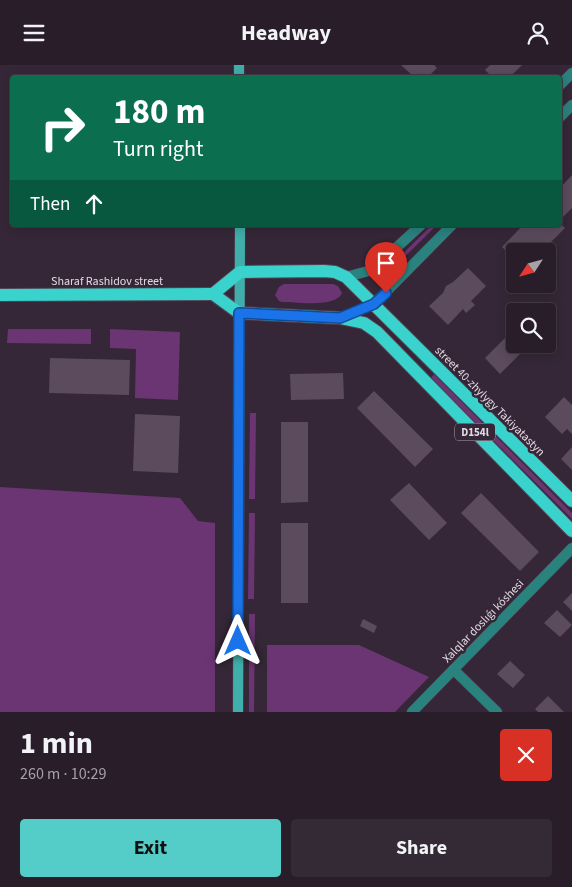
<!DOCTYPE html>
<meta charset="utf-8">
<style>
body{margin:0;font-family:"Source Sans 3",sans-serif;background:#342a35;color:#f1f3f6;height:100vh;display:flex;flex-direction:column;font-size:19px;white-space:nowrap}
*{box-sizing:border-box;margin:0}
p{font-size:16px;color:#a5a2a8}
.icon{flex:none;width:28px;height:28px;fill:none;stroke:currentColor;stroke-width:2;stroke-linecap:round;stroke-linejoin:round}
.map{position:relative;height:647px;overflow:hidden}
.sheet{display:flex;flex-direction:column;background:#281d29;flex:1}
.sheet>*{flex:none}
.guide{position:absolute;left:10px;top:10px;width:552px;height:152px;border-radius:5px;box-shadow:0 2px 12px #0003,0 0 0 1px #443b46;background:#0b6e4f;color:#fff;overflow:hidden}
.needle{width:32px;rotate:234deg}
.tools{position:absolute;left:506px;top:178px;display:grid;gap:10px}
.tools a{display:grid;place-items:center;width:50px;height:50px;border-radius:5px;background:#281d29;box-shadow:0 2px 12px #0003,0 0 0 1px #443b46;font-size:25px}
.pin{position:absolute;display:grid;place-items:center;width:42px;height:42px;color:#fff;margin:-51px -21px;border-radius:50% 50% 50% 0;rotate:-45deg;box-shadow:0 0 5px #0007}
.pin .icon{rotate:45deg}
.me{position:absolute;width:55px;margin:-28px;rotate:0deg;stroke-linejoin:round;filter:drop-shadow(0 0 4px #0008)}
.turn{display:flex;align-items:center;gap:18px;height:105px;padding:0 20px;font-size:22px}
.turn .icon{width:65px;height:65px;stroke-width:2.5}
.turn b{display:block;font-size:35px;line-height:42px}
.then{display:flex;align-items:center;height:48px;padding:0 20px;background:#0003;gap:10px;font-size:19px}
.round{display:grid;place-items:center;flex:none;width:52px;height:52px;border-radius:5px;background:#342a35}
.head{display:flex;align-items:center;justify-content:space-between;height:85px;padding:0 20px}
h1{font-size:30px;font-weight:700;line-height:38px}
.cta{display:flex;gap:10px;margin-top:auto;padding:10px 20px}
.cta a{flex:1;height:58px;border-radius:5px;background:#54cdc8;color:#111;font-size:20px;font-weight:700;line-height:58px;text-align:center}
.cta a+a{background:#342a35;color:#f1f3f6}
header{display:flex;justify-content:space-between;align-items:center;height:65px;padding:0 20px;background:#281d29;font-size:22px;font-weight:700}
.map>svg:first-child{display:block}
.green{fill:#6b3573}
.building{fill:#5b4b5d}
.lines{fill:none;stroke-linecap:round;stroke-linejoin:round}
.street-casing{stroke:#514353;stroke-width:11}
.secondary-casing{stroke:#514353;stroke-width:11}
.primary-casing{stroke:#514353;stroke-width:14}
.street{stroke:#2a827f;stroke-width:10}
.secondary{stroke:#40aeaa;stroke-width:10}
.primary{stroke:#39d2cd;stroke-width:12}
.route-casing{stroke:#114b97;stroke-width:12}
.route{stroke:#1a73e8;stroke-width:9}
.labels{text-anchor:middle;stroke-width:5;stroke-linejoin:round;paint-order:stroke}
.shield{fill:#352737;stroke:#aea3af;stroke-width:1}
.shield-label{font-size:11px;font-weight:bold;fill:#e2d8e3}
.street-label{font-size:12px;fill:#e2d8e3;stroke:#352737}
</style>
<header><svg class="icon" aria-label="menu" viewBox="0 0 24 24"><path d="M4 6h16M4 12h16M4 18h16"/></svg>Headway<svg class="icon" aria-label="person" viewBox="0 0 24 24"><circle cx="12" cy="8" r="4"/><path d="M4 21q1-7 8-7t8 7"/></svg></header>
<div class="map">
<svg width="572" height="647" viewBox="0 0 572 647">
<rect width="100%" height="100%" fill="#352737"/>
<g class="green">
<path d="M432,160H437L380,216L378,213Z"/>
<path d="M284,219H333L338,221L342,228C336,243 296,237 282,237L279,236L275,230L279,222Z"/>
<path d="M8,264H91V279L7,278Z"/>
<path d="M110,264L180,267L178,335L135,333L136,284L110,283Z"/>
<path d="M434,309L572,448V454L431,313Z"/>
<path d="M250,348H256L255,434H249Z"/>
<path d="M0,422L180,433L198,456L215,458V647H0Z"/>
<path d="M249,448H255L254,534H248Z"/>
<path d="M249,549H255L254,647H249Z"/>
<path d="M267,580H359L429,612L395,647H267Z"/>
</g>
<g class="building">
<path d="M401,0H434L437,3L428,12H414Z"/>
<path d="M490,0H522L510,12H492L485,5Z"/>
<path d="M572,110V143L560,155V123Z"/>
<path d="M560,158L565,163L542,186H515V194L502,182L523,160H560Z"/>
<path d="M332,160H352V163Z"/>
<path d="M468,203L486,221L471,236L475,240L466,248L463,244L448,260L429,241L443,228L446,221L453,217Z"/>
<path d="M508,270L523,286L500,309L485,293Z"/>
<path d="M50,293L130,295L129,330L49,328Z"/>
<path d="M343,308L344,334L291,335L290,309Z"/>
<path d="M374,326L433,384L415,402L357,343Z"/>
<path d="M564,332L572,340V369L567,364L562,369L545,352Z"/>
<path d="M135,349L180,351L178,408L133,406Z"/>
<path d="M281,357H308V437L281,438Z"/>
<path d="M572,382V405L561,394Z"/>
<path d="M409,418L447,458L429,475L390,435Z"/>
<path d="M481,428L539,487L520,506L461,448Z"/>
<rect x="281" y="458" width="27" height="80"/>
<path d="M572,528V546L563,537Z"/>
<path d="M557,545L572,560L560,572L544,558Z"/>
<path d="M363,554L377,561L374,568L360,561Z"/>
<path d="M510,596L525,610L513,623L497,609Z"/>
<path d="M548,631L564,647H538L535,644Z"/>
</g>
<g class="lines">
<g class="street-casing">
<g id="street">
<path d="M560,20L572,8"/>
<path d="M560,52L572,40"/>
<path d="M346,212L372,205L421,160"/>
<path d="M340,253L374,239L452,160"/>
<path d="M454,605L497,647"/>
<path d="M412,647L572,483"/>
</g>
</g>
<g class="secondary-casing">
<g id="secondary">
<path d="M239,0V12"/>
<path d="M238,647L240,160"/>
</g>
</g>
<g class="primary-casing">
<g id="primary">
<path d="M213,229L240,207L324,206L335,207L346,212L572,436"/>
<path d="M213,229L239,248L340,253L364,258L377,267L572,466"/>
<path d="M0,230L213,229"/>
</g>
</g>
<use href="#street" class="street"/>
<use href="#secondary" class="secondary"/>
<use href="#primary" class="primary"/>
</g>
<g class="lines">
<g class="route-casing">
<path id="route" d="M238,576L239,248L340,253L374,239L386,228"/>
</g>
<use href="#route" class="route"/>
</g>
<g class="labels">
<rect class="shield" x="455" y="358.5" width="40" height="17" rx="4"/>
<g class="shield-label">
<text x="475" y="371">D154l</text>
</g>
<g class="street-label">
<text x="107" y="220">Sharaf Rashidov street</text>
<text transform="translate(490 336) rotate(45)" y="4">street 40-zhylygy Takiyatastyn</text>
<text transform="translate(483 556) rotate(-46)" y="4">Xalqlar doslıǵı kóshesi</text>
</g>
</g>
</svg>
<div class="tools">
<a><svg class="needle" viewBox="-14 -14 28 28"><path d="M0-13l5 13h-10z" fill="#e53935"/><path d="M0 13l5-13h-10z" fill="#a5a2a8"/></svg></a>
<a><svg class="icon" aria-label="search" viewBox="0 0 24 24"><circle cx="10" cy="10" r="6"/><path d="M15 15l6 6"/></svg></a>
</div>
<div class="pin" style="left:386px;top:228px;background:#d93025"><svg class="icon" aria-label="arrive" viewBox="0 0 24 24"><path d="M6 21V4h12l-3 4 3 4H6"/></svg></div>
<svg class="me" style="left:238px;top:576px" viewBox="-20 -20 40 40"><path d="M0-17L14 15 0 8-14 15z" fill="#1a73e8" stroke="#fff" stroke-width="4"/></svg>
<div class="guide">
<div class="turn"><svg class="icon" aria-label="right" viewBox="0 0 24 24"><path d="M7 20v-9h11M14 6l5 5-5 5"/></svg><div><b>180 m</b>Turn right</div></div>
<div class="then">Then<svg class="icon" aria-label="ahead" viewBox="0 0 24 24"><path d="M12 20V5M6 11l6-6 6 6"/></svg></div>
</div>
</div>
<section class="sheet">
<div class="head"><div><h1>1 min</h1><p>260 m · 10:29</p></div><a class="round" style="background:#d93025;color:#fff"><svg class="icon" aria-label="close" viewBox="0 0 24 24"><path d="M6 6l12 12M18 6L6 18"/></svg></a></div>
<div class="cta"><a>Exit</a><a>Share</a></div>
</section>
